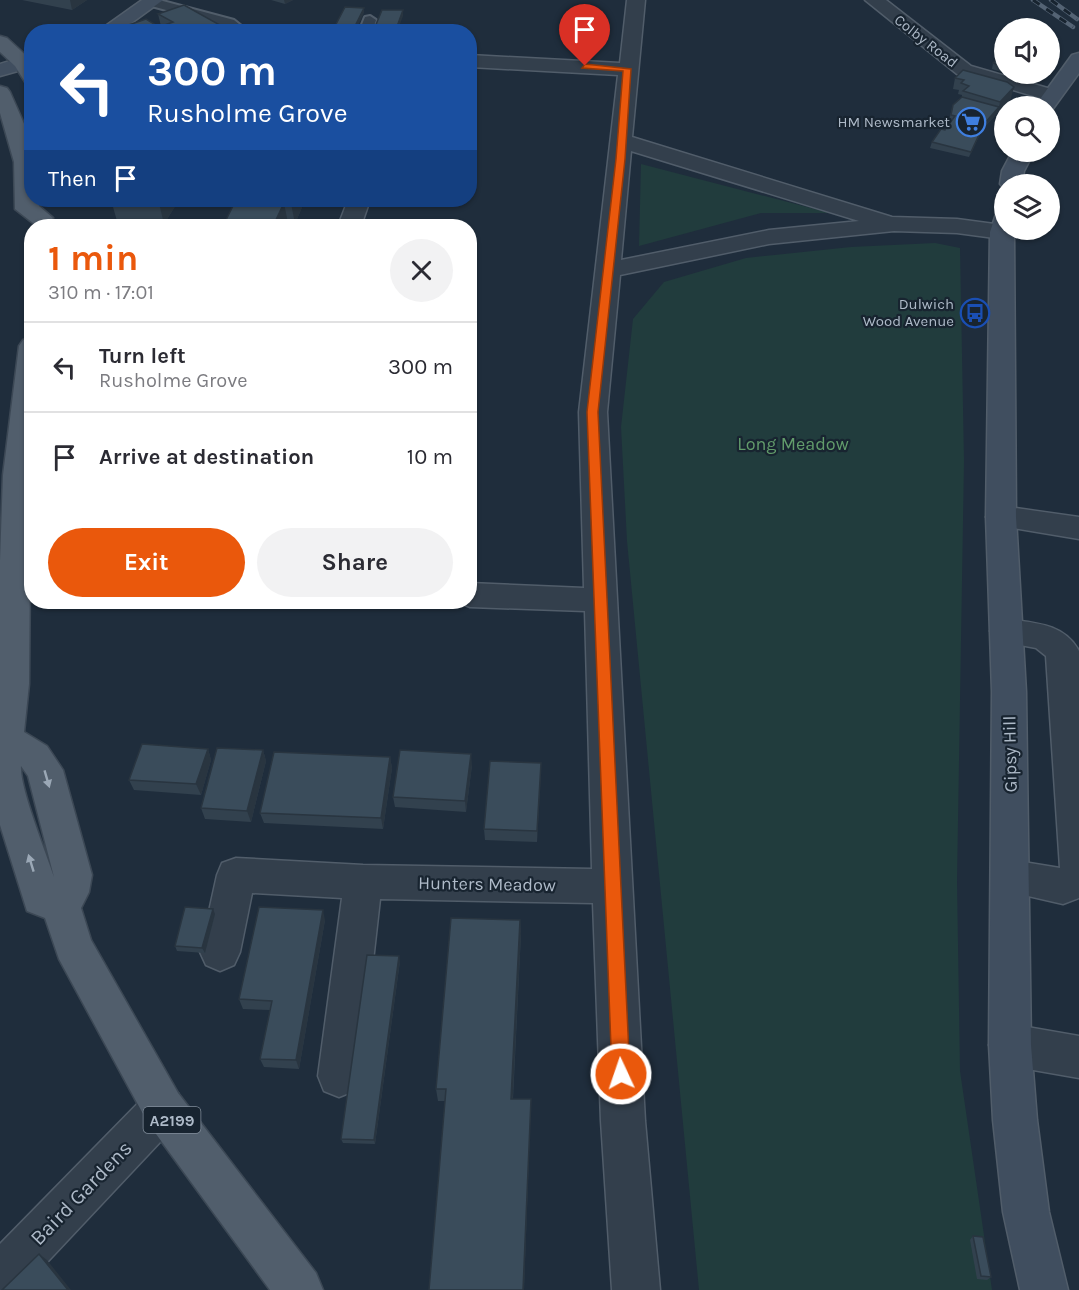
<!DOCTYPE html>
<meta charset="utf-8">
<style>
body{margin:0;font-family:Karla,sans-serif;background:#f2f2f3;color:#2b2b33;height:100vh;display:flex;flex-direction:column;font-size:22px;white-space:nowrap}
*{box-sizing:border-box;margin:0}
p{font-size:20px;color:#7c7c81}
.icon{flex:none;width:33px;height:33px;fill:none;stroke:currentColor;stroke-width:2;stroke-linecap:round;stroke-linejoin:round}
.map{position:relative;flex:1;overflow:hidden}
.side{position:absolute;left:24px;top:219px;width:453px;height:390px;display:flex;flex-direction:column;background:#fff;border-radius:24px;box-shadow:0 2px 4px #0004}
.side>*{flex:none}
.top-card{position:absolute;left:24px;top:24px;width:453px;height:183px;border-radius:24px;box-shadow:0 2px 4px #0004;background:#1a4fa0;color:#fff;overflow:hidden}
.buttons{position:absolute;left:994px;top:18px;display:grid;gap:12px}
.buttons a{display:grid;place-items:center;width:66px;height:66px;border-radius:50%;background:#fff;box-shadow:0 2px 4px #0004;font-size:30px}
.pin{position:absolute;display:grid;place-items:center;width:51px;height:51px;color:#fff;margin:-62px -26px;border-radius:50% 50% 50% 0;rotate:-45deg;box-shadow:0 0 6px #0007}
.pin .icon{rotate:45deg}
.me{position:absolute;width:66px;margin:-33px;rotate:357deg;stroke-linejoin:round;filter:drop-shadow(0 0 4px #0008)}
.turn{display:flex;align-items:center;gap:21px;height:126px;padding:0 24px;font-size:27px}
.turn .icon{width:78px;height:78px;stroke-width:2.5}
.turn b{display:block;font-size:42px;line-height:51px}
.then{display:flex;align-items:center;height:57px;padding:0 24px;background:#0003;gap:12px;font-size:22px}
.round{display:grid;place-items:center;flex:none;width:63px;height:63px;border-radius:32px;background:#f2f2f3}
.summary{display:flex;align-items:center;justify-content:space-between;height:102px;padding:0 24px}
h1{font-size:36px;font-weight:700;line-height:45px;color:#ea580c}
.primary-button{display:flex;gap:12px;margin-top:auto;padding:12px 24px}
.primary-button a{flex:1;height:69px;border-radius:36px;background:#ea580c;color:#fff;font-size:24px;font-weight:700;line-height:69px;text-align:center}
.primary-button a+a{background:#f2f2f3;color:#2b2b33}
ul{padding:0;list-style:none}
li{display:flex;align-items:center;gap:18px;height:90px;padding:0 24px;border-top:2px solid #e1e1e2}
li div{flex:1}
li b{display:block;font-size:22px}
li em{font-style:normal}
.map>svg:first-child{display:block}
.green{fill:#213c3d}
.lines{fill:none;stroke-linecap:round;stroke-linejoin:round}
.lane-casing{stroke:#515d6a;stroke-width:4}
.street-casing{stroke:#515d6a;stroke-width:3}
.secondary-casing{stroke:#515d6a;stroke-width:3}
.primary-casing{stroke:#3c4855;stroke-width:3}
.lane{fill:#333f4c;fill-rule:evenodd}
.street{fill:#333f4c;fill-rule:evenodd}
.secondary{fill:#404e5f;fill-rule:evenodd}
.primary{fill:#515e6c;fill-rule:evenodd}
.rail-casing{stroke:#546374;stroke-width:4.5}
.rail{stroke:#182430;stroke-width:3;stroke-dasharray:8;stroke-linecap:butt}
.wall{fill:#32414e}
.shaded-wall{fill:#293540}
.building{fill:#3a4c5b;stroke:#293540;stroke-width:1.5}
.oneway{fill:#9ba8b6}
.route{fill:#ea580c;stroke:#983908;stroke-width:1.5}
.labels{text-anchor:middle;stroke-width:4.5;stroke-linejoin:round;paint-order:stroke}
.far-street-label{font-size:15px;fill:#aebac8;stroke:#182430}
.far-poi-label{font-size:15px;fill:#aebac8;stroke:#182430;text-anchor:end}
.shield{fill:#182430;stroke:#818d9a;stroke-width:1.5}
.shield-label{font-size:16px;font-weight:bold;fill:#aebac8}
.park-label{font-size:18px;fill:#629c6b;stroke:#182430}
.street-label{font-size:18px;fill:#aebac8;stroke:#182430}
.near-street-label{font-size:21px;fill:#aebac8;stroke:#182430}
</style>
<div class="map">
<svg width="1079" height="1290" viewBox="0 0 1079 1290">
<rect width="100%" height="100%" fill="#1f2d3c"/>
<g class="green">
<path d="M641,164L830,213H831H761L639,246Z"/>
<path d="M935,243L960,248L964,461L957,881L960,1071L992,1290H699L627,541L621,427L633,319L664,282L746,258L851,247Z"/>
</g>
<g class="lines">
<g class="lane-casing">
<g id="lane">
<path d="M147,0H159L234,20L249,32H233L224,26L148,5Z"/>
<path d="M370,16L376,20L372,32H359L365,17Z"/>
</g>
</g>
<g class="street-casing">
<g id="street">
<path d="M627,0H645L632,137L892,217L957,219L1002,225L1005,226V230L1014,232L1010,237L1002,239L957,233L894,231L769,244L620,275L607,412L645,1121L660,1290H612L601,1121L593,903L380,899L360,1076L354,1091L339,1097L324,1091L318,1076L342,898L252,893L240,952L234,965L220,971L206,965L200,952L217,875L222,863L236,858L363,865L592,869L585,611L470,607L458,602H470V583L584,588L579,412L618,75L470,67V55L620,63ZM631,151L859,221L769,230L621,260Z"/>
<path d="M865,0H886L971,66L1058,91L1061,95L1058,99L1051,101L957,74Z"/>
<path d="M348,200H370L361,226H338Z"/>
<path d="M1001,506L1079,517V539L990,524L986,517L990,510Z"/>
<path d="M1006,619C1034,623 1064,623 1079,651V898L1063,904L997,889L992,877L997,865L1011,860L1060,868L1046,656L1036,648L994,640L990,631L994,622Z"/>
<path d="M1010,1024L1079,1036V1078L1010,1066L995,1060L989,1045L995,1030Z"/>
<path d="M163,1086L178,1093L185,1108L178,1123L21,1290H0V1244L148,1093Z"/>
</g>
</g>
<g class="secondary-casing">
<g id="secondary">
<path d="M142,0H163L119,32H97Z"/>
<path d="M1079,53V73L1052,110L1050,111V106H1035L1072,55Z"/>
<path d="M32,54V67L0,76V64Z"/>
<path d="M1012,152H1034L1024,171L1022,184H1005V189L1000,184L1002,171Z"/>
<path d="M1005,209V230H1014L1016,517L1026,692L1031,1045L1037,1120L1049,1212L1068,1290H1020L1003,1212L993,1120L989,1045L992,692L986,517L990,232L997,211Z"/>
</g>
</g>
<g class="primary-casing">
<g id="primary">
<path d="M0,36L7,38L32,61V84L25,82L15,66L0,52Z"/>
<path d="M0,86L7,88L10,92L32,142V200H38L39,206L53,218L49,223H33L15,209L14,162L0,113Z"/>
<path d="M32,338L29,684L24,732L47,746L63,770L92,875L89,892L81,908L91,940L178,1093L316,1273L323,1290H270L148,1123L59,959L45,918L27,911L0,825V561L3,475L19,346L23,340ZM21,766L28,776L54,877C46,853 19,786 21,766Z"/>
</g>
</g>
<use href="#lane" class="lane"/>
<use href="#street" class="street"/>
<use href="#secondary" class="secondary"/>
<use href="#primary" class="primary"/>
<g class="rail-casing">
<g id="rail">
<path d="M1033,0L1073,27"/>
<path d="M1051,0L1077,19"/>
</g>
</g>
<use href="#rail" class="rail"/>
</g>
<g class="wall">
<path d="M22,0H87L72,10Z"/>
<path d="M271,0H293L285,4Z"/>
<path d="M158,14L227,29V32H111V31L161,26Z"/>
<path d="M1005,52V73L992,69L993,63Z"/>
<path d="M963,70L1011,98L982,130L969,157L930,148L932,142L945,130L951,121L949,120L953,105L962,97V95L958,94L959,90L953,89L955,78Z"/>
<path d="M1008,74H1031L1028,76L1021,77Z"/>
<path d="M111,200H179L164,224L117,221Z"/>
<path d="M236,200H305L295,224L288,223Z"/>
<path d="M208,749L211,760L201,795L134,790L129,780Z"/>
<path d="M263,750L266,761L251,822L205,819L201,808Z"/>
<path d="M390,757L392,768L383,829L264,823L260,813Z"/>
<path d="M541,763L537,842L485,840L484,829Z"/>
<path d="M472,765L466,812L395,807L393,797Z"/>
<path d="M215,914L205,953L177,951L175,946Z"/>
<path d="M325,920L299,1069L264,1067L260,1059L270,1010L243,1009L239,999Z"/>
<path d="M520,920L521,934L513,1099H531L524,1290H429L445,1101H438L436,1089Z"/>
<path d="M400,961L375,1144L343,1143L341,1139Z"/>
<path d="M973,1236L991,1277L987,1280L977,1279L970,1240Z"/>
</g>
<g class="shaded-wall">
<path d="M70,0H87L72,10Z"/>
<path d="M284,0H293L285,4Z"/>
<path d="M364,8V13L355,32H352Z"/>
<path d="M403,10V16L397,32H395Z"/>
<path d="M186,28V32H176Z"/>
<path d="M1022,74H1031L1028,76L1021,77Z"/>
<path d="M1014,87L1011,98L982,130L969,157L971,152L984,124L999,107L1000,102Z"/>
<path d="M161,200H179L164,224L159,203Z"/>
<path d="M293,200H305L295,224L291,203Z"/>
<path d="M284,203L288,223L286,226H273Z"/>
<path d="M208,749L211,760L201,795L196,784Z"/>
<path d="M263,750L266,761L251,822L247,811Z"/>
<path d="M471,754L472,765L466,812L465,801Z"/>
<path d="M390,757L392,768L383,829L381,818Z"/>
<path d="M541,763V774L537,842V831Z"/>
<path d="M213,909L215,914L205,953L202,948Z"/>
<path d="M323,910L325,920L299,1069L296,1060Z"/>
<path d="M520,920L521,934L512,1111L511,1099Z"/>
<path d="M399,956L400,961L375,1144L374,1140Z"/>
<path d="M531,1099L524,1290H523Z"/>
<path d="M39,1254L47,1260L71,1290H68Z"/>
</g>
<g class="building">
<path d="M184,5L227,29L219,32H192L186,28L176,32L111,31L146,19L159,27L173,22L158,14Z"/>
<path d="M345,7L364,8L352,32H332Z"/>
<path d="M382,10H403L395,32H373Z"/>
<path d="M1050,41L1055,44L1050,49Z"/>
<path d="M1005,52V67L993,63Z"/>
<path d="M963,70L1007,82L1014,87L1000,102L963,91L969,86L961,83L964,80L955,78Z"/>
<path d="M962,97L999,107L984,124L971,152L932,142L941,129L945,130L955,116L951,115L953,105Z"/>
<path d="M111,200H161L159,203Z"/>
<path d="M236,200H293L291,203H284L273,226H223Z"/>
<path d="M142,744L208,749L196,784L129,780Z"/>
<path d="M217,748L263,750L247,811L201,808Z"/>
<path d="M400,750L471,754L465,801L393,797Z"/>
<path d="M274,752L390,757L381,818L260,813Z"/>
<path d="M490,761L541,763L537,831L484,829Z"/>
<path d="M185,907L213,909L202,948L175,946Z"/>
<path d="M259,907L323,910L296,1060L260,1059L272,1001L239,999Z"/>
<path d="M451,918L520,920L511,1099H531L523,1290H429L446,1089H436Z"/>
<path d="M367,955L399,956L374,1140L341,1139Z"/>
<path d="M973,1236L983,1237L991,1277L981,1276Z"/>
<path d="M39,1254L68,1290H2Z"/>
</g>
<defs><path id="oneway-solid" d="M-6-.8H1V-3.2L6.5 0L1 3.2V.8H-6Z" transform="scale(1.5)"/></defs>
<g class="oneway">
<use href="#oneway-solid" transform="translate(47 779) rotate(74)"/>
<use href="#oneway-solid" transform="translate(31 863) rotate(-107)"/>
</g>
<path class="route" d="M585,64L631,69L625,159L598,412L630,1074L627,1080L621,1082L615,1080L612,1074L587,412L616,159L623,71L582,68Z"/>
<defs>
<g id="supermarket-ring" transform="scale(1.5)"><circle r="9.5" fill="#182430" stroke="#3f7fe0" stroke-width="1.5"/><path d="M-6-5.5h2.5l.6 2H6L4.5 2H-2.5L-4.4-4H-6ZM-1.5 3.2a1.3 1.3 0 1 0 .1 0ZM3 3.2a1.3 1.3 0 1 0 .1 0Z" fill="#3f7fe0"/></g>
<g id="bus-ring" transform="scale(1.5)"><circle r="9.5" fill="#182430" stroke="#1a4fb4" stroke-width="1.5"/><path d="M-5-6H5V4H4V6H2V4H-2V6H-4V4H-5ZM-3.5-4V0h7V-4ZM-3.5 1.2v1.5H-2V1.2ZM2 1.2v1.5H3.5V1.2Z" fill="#1a4fb4"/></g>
</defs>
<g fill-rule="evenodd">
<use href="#supermarket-ring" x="971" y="122"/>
<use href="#bus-ring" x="975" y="313"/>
</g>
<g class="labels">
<g class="far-street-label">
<text transform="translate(926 41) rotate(38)" y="5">Colby Road</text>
</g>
<g class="far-poi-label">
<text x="950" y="127">HM Newsmarket</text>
<text x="954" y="309">Dulwich<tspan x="954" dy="17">Wood Avenue</tspan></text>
</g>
<rect class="shield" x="143.5" y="1107" width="57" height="26" rx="4.5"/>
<g class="shield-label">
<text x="172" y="1126">A2199</text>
</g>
<g class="park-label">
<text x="793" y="450">Long Meadow</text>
</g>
<g class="street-label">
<text transform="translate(1010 754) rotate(-91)" y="6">Gipsy Hill</text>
<text transform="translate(487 884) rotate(1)" y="6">Hunters Meadow</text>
</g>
<g class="near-street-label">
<text transform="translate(81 1193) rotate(-46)" y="7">Baird Gardens</text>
</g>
</g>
</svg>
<div class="buttons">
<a><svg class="icon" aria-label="sound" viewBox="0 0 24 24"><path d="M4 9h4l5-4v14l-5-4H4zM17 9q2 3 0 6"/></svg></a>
<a><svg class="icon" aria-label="search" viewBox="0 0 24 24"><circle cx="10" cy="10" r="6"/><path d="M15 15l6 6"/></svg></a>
<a><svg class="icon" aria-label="layers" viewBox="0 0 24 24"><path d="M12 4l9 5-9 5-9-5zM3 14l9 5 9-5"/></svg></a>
</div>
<div class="pin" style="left:585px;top:66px;background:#d93025"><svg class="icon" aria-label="arrive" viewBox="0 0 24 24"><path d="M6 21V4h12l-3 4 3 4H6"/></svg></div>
<svg class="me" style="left:621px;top:1074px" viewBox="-20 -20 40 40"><circle r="17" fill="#ea580c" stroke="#fff" stroke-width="3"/><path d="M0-11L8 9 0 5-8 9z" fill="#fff"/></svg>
<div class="top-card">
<div class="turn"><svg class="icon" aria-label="left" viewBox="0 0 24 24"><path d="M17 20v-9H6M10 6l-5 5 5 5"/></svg><div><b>300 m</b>Rusholme Grove</div></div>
<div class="then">Then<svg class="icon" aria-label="arrive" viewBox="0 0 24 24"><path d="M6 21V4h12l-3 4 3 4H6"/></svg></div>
</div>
<section class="side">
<div class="summary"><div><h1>1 min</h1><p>310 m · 17:01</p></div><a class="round"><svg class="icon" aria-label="close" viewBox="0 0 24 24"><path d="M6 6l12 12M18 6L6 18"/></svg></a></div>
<ul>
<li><svg class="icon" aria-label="left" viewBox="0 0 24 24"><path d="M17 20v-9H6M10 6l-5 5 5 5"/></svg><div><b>Turn left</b><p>Rusholme Grove</p></div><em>300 m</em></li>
<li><svg class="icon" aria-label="arrive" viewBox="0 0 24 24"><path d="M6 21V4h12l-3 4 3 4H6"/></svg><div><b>Arrive at destination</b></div><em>10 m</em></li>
</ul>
<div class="primary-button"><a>Exit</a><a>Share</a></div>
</section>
</div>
